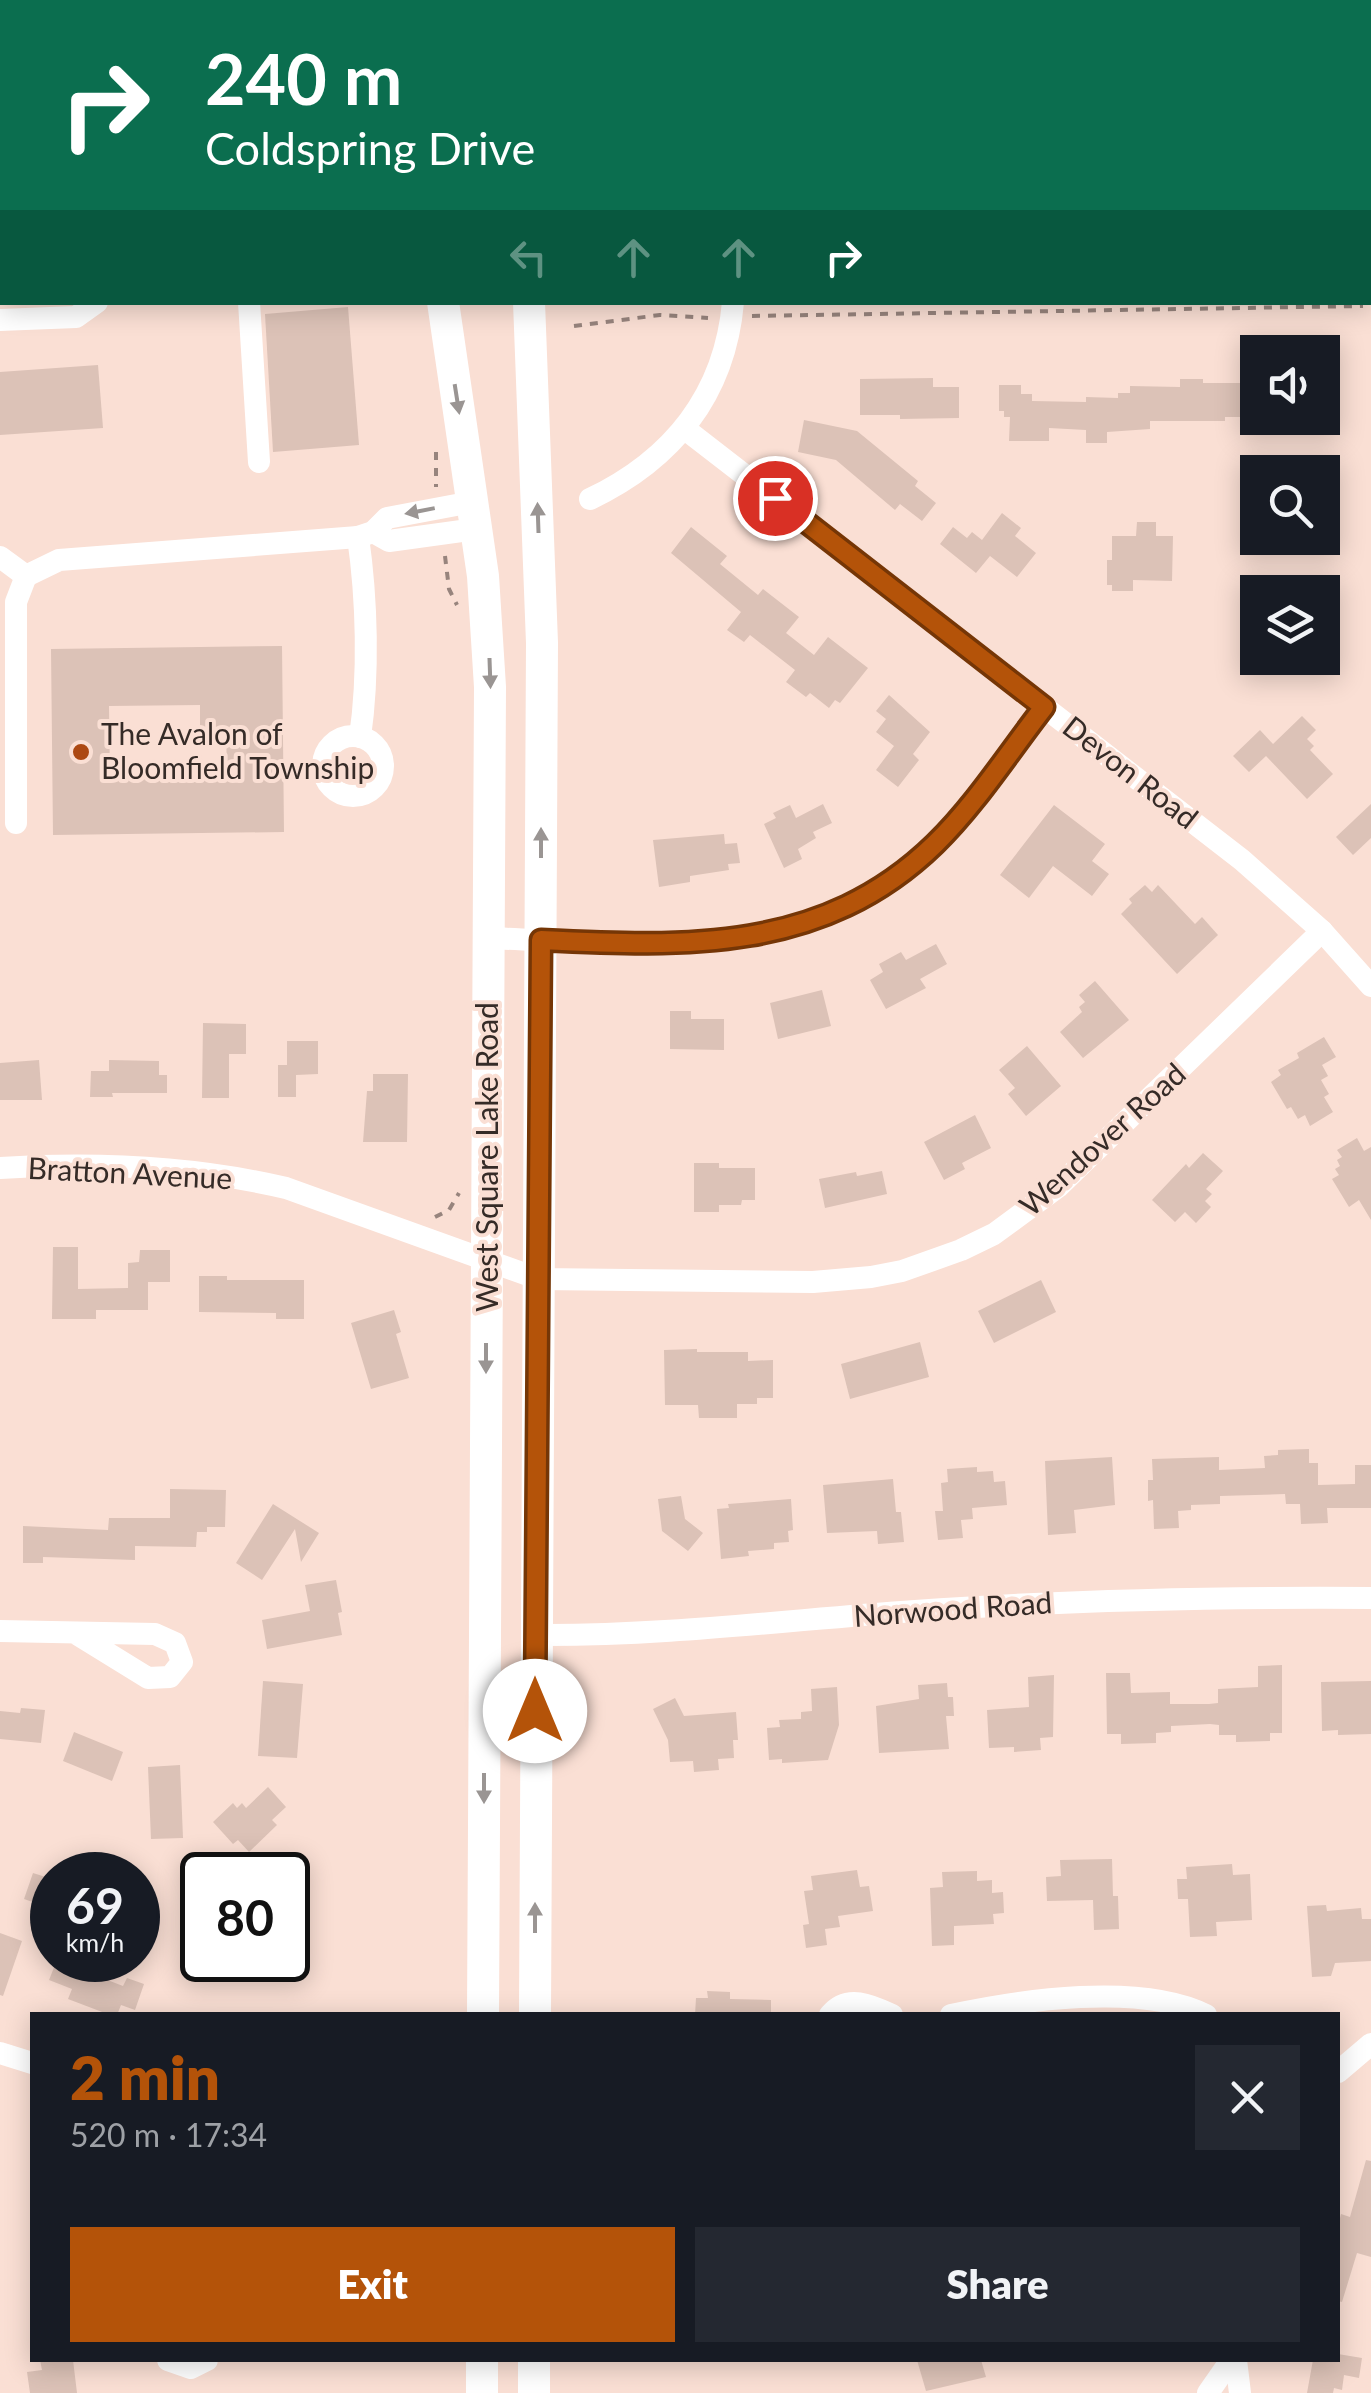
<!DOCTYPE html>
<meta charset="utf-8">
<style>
body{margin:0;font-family:Lato,sans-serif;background:#242831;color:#f1f3f6;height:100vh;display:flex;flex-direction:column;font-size:38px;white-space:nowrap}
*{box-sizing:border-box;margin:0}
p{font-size:32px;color:#9ea1a6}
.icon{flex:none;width:55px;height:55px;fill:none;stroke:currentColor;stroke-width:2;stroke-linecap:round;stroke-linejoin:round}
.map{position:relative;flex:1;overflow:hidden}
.panel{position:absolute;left:30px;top:2012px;width:1310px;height:350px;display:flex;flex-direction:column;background:#171b24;border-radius:0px;box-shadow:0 5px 25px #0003}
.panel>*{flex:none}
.banner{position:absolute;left:0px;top:0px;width:1372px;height:305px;box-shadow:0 5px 25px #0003;background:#0b6e4f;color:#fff;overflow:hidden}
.tools{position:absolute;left:1240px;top:335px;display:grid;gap:20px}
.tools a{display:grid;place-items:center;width:100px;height:100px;border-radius:0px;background:#171b24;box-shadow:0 5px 25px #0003;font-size:50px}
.speed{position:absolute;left:30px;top:1852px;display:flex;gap:20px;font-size:50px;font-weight:700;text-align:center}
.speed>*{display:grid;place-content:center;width:130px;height:130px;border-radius:50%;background:#171b24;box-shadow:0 5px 25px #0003;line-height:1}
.speed small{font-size:25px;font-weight:400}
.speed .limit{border:5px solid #111;border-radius:15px;background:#fff;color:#111}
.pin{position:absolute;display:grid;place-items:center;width:85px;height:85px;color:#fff;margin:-42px;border:5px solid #fff;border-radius:50%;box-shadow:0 2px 10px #0007}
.me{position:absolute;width:110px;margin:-55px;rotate:0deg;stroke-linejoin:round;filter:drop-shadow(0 0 8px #0008)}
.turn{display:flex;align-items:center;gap:35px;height:210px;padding:0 40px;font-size:45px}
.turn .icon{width:130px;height:130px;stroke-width:2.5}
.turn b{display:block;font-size:70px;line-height:85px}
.lanes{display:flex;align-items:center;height:95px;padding:0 40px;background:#0003;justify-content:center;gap:50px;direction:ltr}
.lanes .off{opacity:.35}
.round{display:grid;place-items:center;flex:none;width:105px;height:105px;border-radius:0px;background:#242831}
.headline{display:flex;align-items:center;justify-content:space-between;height:170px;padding:0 40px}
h1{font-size:60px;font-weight:800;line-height:75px;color:#b45309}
.cta{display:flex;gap:20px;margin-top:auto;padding:20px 40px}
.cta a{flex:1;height:115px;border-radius:0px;background:#b45309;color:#fff;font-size:40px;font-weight:800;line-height:115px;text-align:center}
.cta a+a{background:#242831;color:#f1f3f6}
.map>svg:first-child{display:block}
.building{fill:#dcc2b7;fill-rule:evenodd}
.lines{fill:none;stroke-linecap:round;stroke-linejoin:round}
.path{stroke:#97847d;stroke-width:4;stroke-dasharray:8 8;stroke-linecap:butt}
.minor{stroke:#fff;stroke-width:22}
.major{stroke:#fff;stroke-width:28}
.highway{stroke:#fff;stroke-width:32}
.oneway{fill:#9a9593}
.route-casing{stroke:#753606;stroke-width:25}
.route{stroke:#b45309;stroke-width:18}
.poi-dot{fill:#ac4812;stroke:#fadfd4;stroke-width:4}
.labels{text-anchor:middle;stroke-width:8;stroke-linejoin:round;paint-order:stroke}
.poi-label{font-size:30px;fill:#352b27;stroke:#fadfd4;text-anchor:start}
.street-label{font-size:30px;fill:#352b27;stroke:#fadfd4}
</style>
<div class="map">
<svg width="1371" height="2393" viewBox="0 0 1371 2393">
<rect width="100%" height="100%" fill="#fadfd4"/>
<g class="building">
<path d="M348,307L359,445L273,452L265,314Z"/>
<path d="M98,365L103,428L0,435V372Z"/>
<path d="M933,378V387H959V418L900,419V415H860V379Z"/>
<path d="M1180,379H1203V383H1246L1247,417H1225V421H1150V429L1107,432V443H1086V430L1049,428V441H1009L1010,417H1004V411H999V385H1021V394H1032V401L1086,402V397L1118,398V393H1130V386L1180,387Z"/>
<rect x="1322" y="388" width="18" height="32"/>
<path d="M804,420L857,431L918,481L915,486L936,503L922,521L900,504L895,510L836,460L798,452Z"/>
<path d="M1002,513L1021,528L1015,536L1036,553L1017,577L990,556L976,573L940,544L953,527L967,538L972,532L982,540Z"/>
<path d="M1137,522H1156V536H1173L1172,581L1133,580V591H1112V585H1107V560H1112V536H1136Z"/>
<path d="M691,527L727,556L720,564L758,595L763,589L799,617L786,633L814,655L828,637L868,668L840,703L835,700L829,708L810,693L806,697L786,682L795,670L750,635L744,642L727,630L741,612L671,553Z"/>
<path d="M282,646L284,832L53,835L51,649ZM200,705V727H226L227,777L110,779L109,706Z"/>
<path d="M889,695L930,732L913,754L919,760L898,787L876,770L894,746L876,732L886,719L876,711Z"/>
<path d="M1302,716L1316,730L1307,739L1314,746L1310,750L1333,774L1307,799L1266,756L1249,772L1233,756L1260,730L1273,744Z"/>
<path d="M823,804L832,823L813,832L816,838L798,849L802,859L784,868L764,824L776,818L773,813L790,805L796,818Z"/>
<path d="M1371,804V838L1353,855L1336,837Z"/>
<path d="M1054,805L1105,844L1092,861L1109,874L1092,896L1053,866L1029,898L1000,875Z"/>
<path d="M724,834L725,844L737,843L740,863L728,864L729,870L690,876V882L659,887L653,840Z"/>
<path d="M1145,885L1152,892L1158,885L1195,924L1202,917L1218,935L1177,974L1121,914L1132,903L1129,899Z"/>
<path d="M936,944L947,964L920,979L926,988L886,1009L870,980L883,972L879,964L901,952L906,960Z"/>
<path d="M1095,981L1129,1020L1083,1058L1060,1032L1082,1012L1079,1007L1085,1002L1079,995Z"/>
<path d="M822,990L831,1026L778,1039L770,1003Z"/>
<path d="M670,1011H691V1019H724V1050L670,1049Z"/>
<path d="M203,1023L246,1024V1054H229V1098H202Z"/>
<path d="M1324,1037L1336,1057L1322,1065L1328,1076L1321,1080L1329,1094L1324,1097L1333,1112L1310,1126L1305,1115L1298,1119L1291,1107L1287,1109L1271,1082L1281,1075L1278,1070L1299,1058L1297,1053Z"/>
<path d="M287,1041H318V1074L296,1075V1097H278V1065H287Z"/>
<path d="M1027,1046L1061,1086L1026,1116L1008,1094L1015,1088L999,1070Z"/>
<path d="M39,1060L42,1100H0V1063Z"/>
<path d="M109,1060L159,1061V1075H167V1093H112L113,1097H90L91,1071H109Z"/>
<path d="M373,1074H408L407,1142H363L367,1091H373Z"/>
<path d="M975,1115L991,1148L962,1163L965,1169L944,1180L924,1142Z"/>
<path d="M1357,1138L1364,1151L1371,1147V1220L1359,1200L1349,1207L1332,1179L1339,1175L1335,1169L1340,1166L1337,1160L1342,1157L1337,1150Z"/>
<path d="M1203,1153L1223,1171L1206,1189L1212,1194L1205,1201L1211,1207L1196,1223L1185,1212L1175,1222L1152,1200L1186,1164L1189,1168Z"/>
<path d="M694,1163H719V1168H755V1200H742L741,1205H719V1212H694Z"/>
<path d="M882,1171L887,1194L825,1208L819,1179L856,1172L857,1176Z"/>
<path d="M53,1247H78V1289L128,1288V1263L139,1262L140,1250H170V1282H148V1310H96V1319H52Z"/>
<path d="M199,1276H227V1280H304V1319H276V1313L199,1312Z"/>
<path d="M1041,1280L1056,1312L994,1343L978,1311Z"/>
<path d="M394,1310L401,1332L396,1334L409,1378L371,1389L351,1323Z"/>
<path d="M920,1342L929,1377L850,1399L841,1364Z"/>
<path d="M697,1349V1352H748V1361L773,1360V1398H757V1404H737V1418H699L698,1405H665L664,1350Z"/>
<path d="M1309,1449V1463H1318V1485L1355,1484V1465H1371V1508H1327L1328,1523L1301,1524L1300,1504H1286L1285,1494L1220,1496V1504L1191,1505V1510L1178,1511L1179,1528L1154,1529L1153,1500L1148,1501V1480H1153L1152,1459L1219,1457V1470L1265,1468L1264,1456L1278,1455V1450Z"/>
<path d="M1112,1457L1115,1505L1074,1510L1076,1533L1048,1535L1045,1461Z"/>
<path d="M977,1467V1472L993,1471L994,1482L1005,1481L1007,1505L972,1508L973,1519L961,1520L963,1538L938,1540L935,1511H943L941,1483L948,1482L947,1469Z"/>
<path d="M893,1479L896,1512H901L904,1542L878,1544L877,1531L827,1533L823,1485Z"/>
<path d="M170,1489L226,1490L225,1527H207V1532H197L196,1547L135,1546V1560L43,1557V1563H23V1526L108,1530L109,1518H170Z"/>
<path d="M681,1496L685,1519L703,1533L688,1551L662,1531L658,1499Z"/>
<path d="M791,1499L793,1530L788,1531L789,1542L774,1543V1549L748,1551L749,1556L721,1559L717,1509L729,1508L728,1504Z"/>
<path d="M273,1504L319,1533L301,1562L295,1529L262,1580L236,1563Z"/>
<path d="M336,1580L342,1612L338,1613L342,1635L267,1649L262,1620L310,1611L305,1585Z"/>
<path d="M1282,1665V1733H1270V1741L1236,1742V1735H1219V1725L1210,1724L1171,1726V1732L1156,1733V1743L1121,1744V1734H1107L1106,1673H1130L1131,1693L1170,1692V1704H1209L1218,1703V1689L1258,1687V1666Z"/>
<path d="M1054,1675L1053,1737L1040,1738L1041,1750L1014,1752V1747L989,1748L987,1710L1029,1707L1028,1677Z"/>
<path d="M263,1681L303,1684L297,1758L258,1756Z"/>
<path d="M1371,1681V1734L1338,1735V1730L1322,1731L1321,1682Z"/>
<path d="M947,1683L948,1697H953L954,1716H946L949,1749L879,1753L876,1706L919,1699L918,1685Z"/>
<path d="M837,1687L839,1725L828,1760L782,1763V1759L769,1760L767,1728L780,1727L779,1720L801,1719V1712L812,1711L811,1689Z"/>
<path d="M675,1698L684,1716L736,1712L738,1740H733L734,1758L718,1759L719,1770L694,1772L693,1761L670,1762L668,1740L653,1709Z"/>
<path d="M21,1708L45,1710L41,1743L0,1739V1711L20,1713Z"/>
<path d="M74,1732L123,1752L112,1781L63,1761Z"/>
<path d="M180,1765L183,1838L151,1839L148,1767Z"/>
<path d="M268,1787L286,1807L272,1820L277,1825L249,1852L238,1840L233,1844L213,1822L233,1803L237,1808L242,1803L246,1808Z"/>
<path d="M1112,1859L1113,1896H1118L1119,1929L1094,1930L1093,1900L1047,1901L1046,1877L1061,1876L1060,1860Z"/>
<path d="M1232,1864L1233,1875L1250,1874L1252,1920L1216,1922L1217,1936L1190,1937L1188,1899H1178L1177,1879H1187L1186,1867Z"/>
<path d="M857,1870L860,1887L869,1886L873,1911L838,1916L840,1927L825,1929L827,1945L806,1948L803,1925L809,1924L804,1891L813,1890L811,1876Z"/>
<path d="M977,1871V1881L992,1880V1893L1003,1892L1004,1913L993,1914L994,1924L954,1926V1945L932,1946L930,1888L943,1887L942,1872Z"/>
<path d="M33,1873L52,1879L44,1906L24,1899Z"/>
<path d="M1326,1905L1327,1911L1361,1908L1362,1919H1371V1961L1335,1963L1331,1976L1312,1977L1307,1906Z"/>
<path d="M0,1933L22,1941L3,1996L0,1995Z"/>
<path d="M57,1960H73L86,1965L84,1971L123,1986L127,1978L144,1984L135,2010L121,2005L117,2015H110L68,1999L72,1989L49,1980Z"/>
<path d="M707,1991L730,1992V1999L771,2000V2015H695L696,1998H708Z"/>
<path d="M1366,2160L1371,2161V2257L1357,2253L1342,2302L1338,2301V2226L1341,2214L1350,2217Z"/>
<path d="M1338,2354L1362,2358L1359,2378L1344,2375L1342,2390L1334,2388L1333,2393H1307L1313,2360H1338Z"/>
<path d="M40,2360H73L77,2393H30L27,2372L42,2370Z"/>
<path d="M917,2360H981L986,2377L926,2391Z"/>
</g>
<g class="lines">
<g class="path">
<path d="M354,0V2"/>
<path d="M752,316L1363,306"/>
<path d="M574,326L660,315L708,318"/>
<path d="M436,452V487"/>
<path d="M445,556L449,589L457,605"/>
<path d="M435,1217L449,1210L459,1193"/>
</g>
<g class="minor">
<path d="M168,0L169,2"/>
<path d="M606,2V0"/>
<path d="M650,2L654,0"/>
<path d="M1205,2L1206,0"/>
<path d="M0,195L2,194"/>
<path d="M1370,283H1371"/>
<path d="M249,302L259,462"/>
<path d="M0,320L76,317L97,302"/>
<path d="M685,429L1242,860L1322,931L1371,986"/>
<path d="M590,499C672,460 725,395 733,302"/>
<path d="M373,532L389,541L476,529"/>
<path d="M358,537C367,599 369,675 360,737"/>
<path d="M0,557L26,576L59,560L358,537L373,532L387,518L472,502"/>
<circle cx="353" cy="766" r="30"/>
<path d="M16,823V602L26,576"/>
<path d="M489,938C648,944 810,967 935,844C976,804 1009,752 1044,707"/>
<path d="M0,1168C96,1162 192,1166 286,1188L539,1279L813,1282L871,1277L902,1271L961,1250L994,1234L1058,1187L1322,931"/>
<path d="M0,1631L155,1634L175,1643L182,1662L170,1677L148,1678L75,1633"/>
<path d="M536,1635C663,1636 788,1620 915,1611C1066,1600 1219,1597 1371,1598"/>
<path d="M830,2015C847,1994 871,2005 892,2015"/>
<path d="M951,2015C1021,2000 1140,1982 1206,2015"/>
<path d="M0,2053L32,2063"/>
<path d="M1338,2072L1371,2044"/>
<path d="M168,2360L191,2368L207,2360"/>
<path d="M1236,2360L1240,2393"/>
<path d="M1208,2393L1231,2360"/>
</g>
<g class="major">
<path d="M38,2L39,0"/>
<path d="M147,2L151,0"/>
<path d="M0,97L2,96"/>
</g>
<g class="highway">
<path d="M401,0V2"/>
<path d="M516,0V2"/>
<path d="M443,302L483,576L490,687L483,2015"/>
<path d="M529,302L542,643L535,2015"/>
<path d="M482,2393V2360"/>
<path d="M534,2393V2360"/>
</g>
</g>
<defs><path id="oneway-solid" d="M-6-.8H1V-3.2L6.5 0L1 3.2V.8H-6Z" transform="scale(2.5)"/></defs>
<g class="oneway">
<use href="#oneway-solid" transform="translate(457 399) rotate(81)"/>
<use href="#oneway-solid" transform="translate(420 511) rotate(169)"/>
<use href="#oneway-solid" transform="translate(538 518) rotate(-92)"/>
<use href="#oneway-solid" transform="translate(490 673) rotate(88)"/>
<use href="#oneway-solid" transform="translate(541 843) rotate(-90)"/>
<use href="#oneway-solid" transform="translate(486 1358) rotate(90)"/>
<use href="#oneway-solid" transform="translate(484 1788) rotate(90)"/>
<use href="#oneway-solid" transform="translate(535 1918) rotate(-90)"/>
</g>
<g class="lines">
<g class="route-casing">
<path id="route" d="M535,1711L541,940C685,947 823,953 935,844C976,804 1009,752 1044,707L775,498"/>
</g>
<use href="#route" class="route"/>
</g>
<circle class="poi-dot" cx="81" cy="752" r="10"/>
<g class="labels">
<g class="poi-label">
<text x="101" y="745">The Avalon of<tspan x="101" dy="34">Bloomfield Township</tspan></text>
</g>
<g class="street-label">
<text transform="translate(1130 773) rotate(38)" y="10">Devon Road</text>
<text transform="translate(1103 1140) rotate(-42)" y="10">Wendover Road</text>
<text transform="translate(488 1157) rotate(-90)" y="10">West Square Lake Road</text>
<text transform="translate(130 1174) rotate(3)" y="10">Bratton Avenue</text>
<text transform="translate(953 1610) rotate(-4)" y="10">Norwood Road</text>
</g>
</g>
</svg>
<div class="tools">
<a><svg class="icon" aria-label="sound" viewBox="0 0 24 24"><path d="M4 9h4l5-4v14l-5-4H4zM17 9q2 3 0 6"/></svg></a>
<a><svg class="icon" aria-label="search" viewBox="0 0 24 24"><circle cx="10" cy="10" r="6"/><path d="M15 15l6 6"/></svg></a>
<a><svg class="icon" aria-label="layers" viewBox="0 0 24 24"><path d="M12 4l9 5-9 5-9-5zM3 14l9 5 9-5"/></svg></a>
</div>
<div class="speed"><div>69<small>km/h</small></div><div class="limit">80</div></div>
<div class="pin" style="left:775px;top:498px;background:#d93025"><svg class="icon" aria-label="arrive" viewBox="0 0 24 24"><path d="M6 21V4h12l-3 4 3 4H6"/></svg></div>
<svg class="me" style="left:535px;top:1711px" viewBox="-20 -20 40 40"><circle r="19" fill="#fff"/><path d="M0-13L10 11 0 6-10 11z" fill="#b45309"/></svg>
<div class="banner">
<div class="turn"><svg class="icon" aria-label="right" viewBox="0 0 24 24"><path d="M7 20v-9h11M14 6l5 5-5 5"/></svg><div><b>240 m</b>Coldspring Drive</div></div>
<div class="lanes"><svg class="icon off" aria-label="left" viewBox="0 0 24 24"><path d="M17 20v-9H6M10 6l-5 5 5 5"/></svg><svg class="icon off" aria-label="ahead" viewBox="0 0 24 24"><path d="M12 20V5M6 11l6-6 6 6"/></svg><svg class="icon off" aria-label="ahead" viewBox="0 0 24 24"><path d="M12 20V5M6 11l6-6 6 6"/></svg><svg class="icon" aria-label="right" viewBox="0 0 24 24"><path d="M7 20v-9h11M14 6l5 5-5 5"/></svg></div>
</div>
<section class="panel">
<div class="headline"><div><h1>2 min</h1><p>520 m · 17:34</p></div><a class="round"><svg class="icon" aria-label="close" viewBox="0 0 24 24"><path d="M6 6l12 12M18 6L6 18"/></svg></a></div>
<div class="cta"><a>Exit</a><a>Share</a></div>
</section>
</div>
